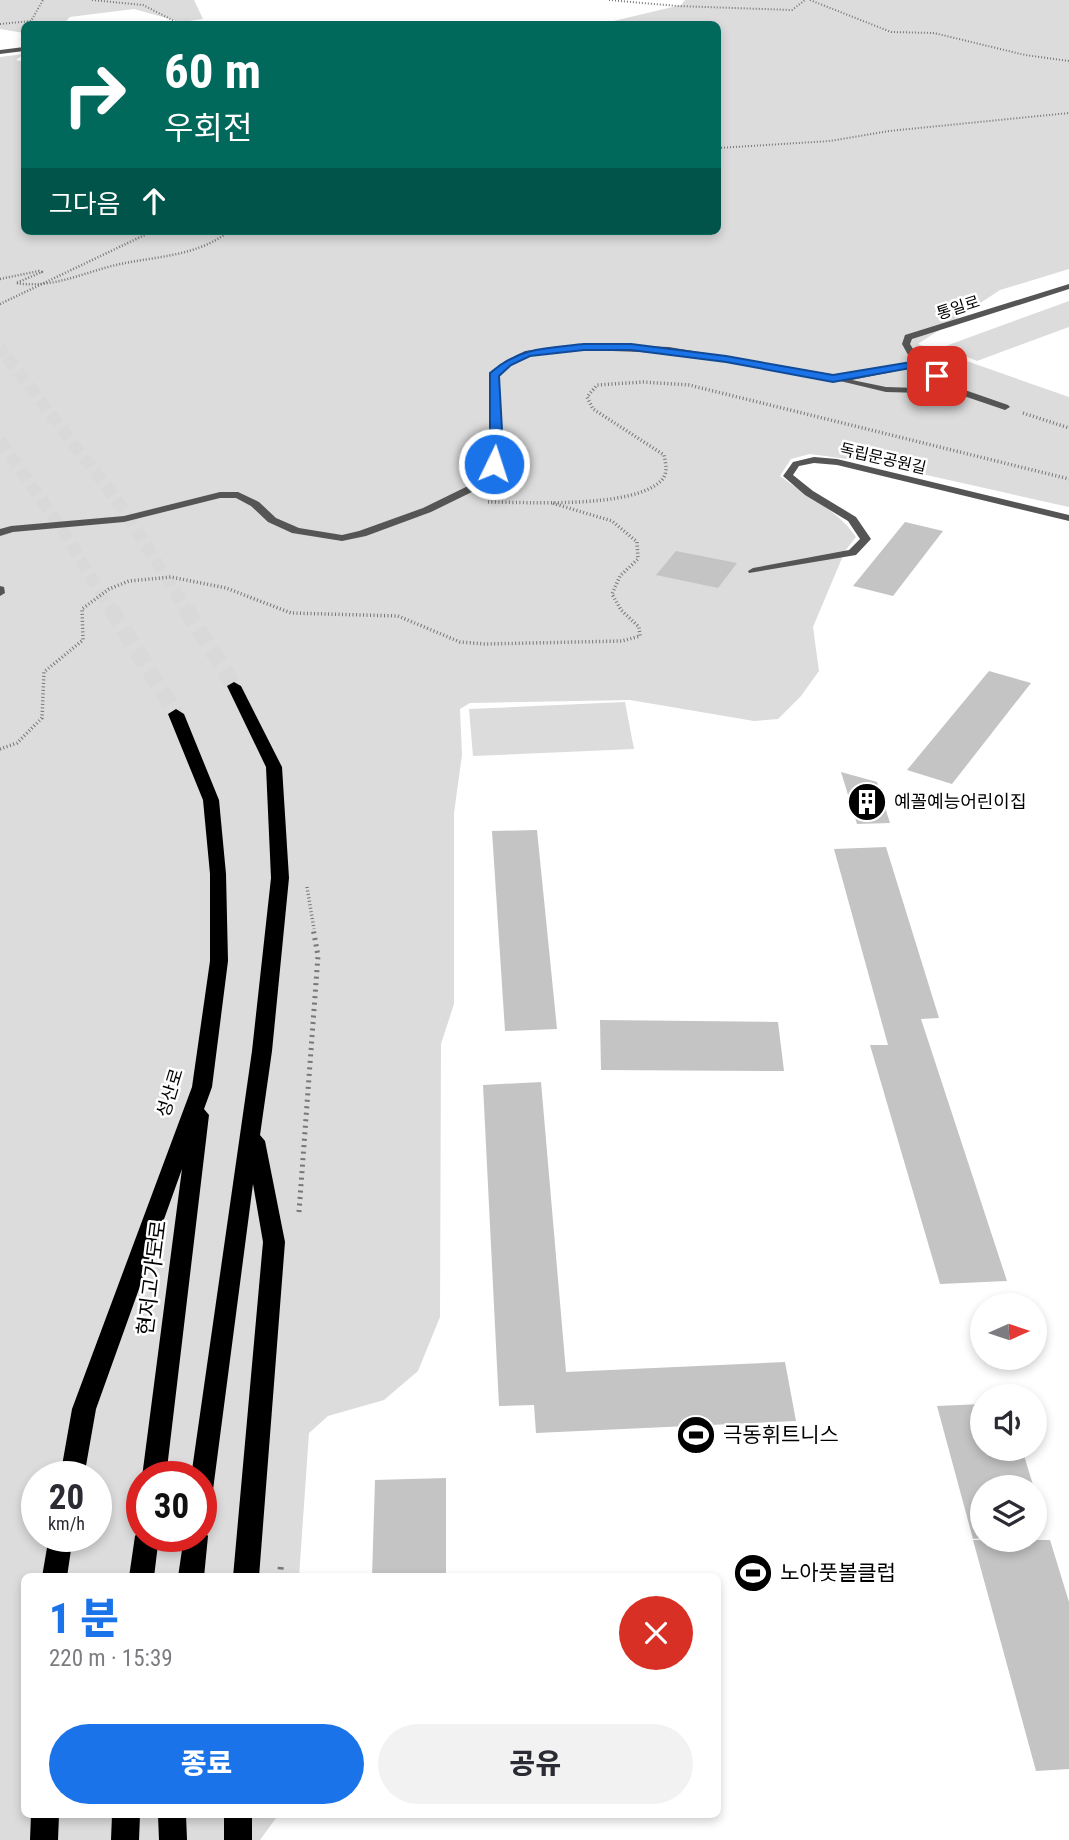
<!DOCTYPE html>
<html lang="ko">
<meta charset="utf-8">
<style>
body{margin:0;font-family:"Roboto Condensed","Noto Sans KR",sans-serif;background:#f2f2f3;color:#2b2b33;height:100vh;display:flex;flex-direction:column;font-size:26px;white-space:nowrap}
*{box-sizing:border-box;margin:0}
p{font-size:23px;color:#7c7c81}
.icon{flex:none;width:38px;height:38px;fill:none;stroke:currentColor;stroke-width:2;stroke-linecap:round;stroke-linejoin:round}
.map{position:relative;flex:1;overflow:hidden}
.panel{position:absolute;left:21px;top:1573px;width:700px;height:245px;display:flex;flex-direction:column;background:#fff;border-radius:10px;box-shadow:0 4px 10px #0003}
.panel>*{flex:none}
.banner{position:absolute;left:21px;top:21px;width:700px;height:214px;border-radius:10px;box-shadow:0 4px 10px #0003;background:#00695c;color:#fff;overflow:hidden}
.needle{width:46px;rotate:87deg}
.fabs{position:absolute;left:970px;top:1293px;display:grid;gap:14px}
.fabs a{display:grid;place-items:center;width:77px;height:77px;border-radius:50%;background:#fff;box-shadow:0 4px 10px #0003;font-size:35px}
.speed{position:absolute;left:21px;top:1461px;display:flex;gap:14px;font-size:35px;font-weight:700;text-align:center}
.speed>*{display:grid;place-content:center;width:91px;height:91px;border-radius:50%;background:#fff;box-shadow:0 4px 10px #0003;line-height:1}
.speed small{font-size:18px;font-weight:400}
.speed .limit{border:10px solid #d22;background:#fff;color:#111}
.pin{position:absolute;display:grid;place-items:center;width:60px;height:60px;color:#fff;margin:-30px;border-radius:14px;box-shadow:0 4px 10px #0006}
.me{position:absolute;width:77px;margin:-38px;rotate:4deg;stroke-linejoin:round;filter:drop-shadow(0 0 5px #0008)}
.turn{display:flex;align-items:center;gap:24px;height:147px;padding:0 28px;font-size:32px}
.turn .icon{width:91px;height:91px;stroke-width:2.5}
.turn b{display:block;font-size:49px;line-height:60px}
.then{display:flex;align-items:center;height:66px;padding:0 28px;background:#0003;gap:14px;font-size:26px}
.round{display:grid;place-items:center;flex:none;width:74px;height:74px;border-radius:37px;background:#f2f2f3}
.headline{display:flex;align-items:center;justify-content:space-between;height:119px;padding:0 28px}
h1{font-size:42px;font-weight:800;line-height:52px;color:#1a73e8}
.action{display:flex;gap:14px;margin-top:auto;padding:14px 28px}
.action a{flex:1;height:80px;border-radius:42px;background:#1a73e8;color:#fff;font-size:28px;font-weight:800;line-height:80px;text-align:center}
.action a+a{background:#f2f2f3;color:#2b2b33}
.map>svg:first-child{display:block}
.green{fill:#dcdcdc;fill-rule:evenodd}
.building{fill:#c4c4c4}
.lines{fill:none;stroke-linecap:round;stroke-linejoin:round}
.primary-tunnel-far2{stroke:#d9d9d9;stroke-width:10;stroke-dasharray:10 5;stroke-linecap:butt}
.primary-tunnel-far1{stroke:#d9d9d9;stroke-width:12;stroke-dasharray:12 6;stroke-linecap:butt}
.primary-tunnel{stroke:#d9d9d9;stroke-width:16;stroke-dasharray:16 8;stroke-linecap:butt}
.primary-casing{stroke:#dbdbdb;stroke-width:1}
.path-far4{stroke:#777;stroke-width:2;stroke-dasharray:1 2;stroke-linecap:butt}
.path-far3{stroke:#777;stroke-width:2.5;stroke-dasharray:1 2;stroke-linecap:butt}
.path-far2{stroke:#777;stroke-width:3.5;stroke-dasharray:1 2.5;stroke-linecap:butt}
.path-far1{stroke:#777;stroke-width:5;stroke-dasharray:2 4.5;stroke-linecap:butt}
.path{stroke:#777;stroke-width:6;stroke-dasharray:2.5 5;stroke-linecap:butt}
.street{fill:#555;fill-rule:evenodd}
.primary{fill:#000;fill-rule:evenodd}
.route{fill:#1a73e8;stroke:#114b97;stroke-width:2}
.labels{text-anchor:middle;stroke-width:5;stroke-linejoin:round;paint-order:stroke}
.far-street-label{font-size:16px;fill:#000;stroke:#fff}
.poi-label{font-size:18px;fill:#000;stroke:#fff;text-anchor:start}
.street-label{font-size:18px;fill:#000;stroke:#fff}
.near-street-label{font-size:21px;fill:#000;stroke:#fff}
.near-poi-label{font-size:21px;fill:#000;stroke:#fff;text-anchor:start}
</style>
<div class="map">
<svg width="1069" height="1840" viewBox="0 0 1069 1840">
<rect width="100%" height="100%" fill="#fff"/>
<g class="green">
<path d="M0,0H194L203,19L181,22L134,9L70,17L64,23L67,24H24V33L0,29Z"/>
<path d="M685,0H1069V269L1000,290L918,344L1069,397V507L868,462L810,454L791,459L780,476C806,496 838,510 856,537L845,551L813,627L819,671L801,696L778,719L754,721L630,700L470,703L460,709L462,755L454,813V1004L441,1044L440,1317L418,1371L384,1400L328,1416L309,1433L299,1577H24V1815H276V1818L260,1840H0V57L24,54L16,60L24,62V231H718V24H601L681,5ZM37,1477H96V1536H37ZM142,1477H201V1536H142Z"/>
<path d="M1069,301V327L977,361L943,347Z"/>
<path d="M625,702L634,749L473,756L469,709Z"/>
</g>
<g class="building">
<path d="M905,522L943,531L893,596L853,586Z"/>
<path d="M676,551L737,563L718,588L656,575Z"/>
<path d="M989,671L1031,683L952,784L907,770Z"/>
<path d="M841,772L877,782L890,823L857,824Z"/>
<path d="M537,830L557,1029L505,1031L492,831Z"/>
<path d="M886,847L939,1018L921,1019L1007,1281L940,1284L870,1045H888L834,849Z"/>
<path d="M600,1020L778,1022L784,1071L601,1070Z"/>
<path d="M541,1082L566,1372L785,1362L796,1421L536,1433L534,1405L499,1406L483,1085Z"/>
<path d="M982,1404V1449H1022L1034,1488H982V1538L973,1539L937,1406Z"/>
<path d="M446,1478V1577H372L375,1480Z"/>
<path d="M973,1540H1050L1069,1602V1769L1036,1771Z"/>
</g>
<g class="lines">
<path class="primary-tunnel-far2" d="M0,347L9,359"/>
<g class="primary-tunnel-far1">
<path d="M7,357L124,510L187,611"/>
<path d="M0,440L61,528L112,611"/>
</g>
<g class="primary-tunnel">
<path d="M111,609L176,714"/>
<path d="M186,609L234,686"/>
</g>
<g class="primary-casing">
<g id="primary">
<path d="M234,682L241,686L282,767L289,878L272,1051L260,1135L265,1141L285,1242L259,1577H233L263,1242L253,1184L213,1490L210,1497L201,1500V1477H191L252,1051L271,878L266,767L227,686Z"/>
<path d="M176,709L184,714L219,800L226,874L228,961L212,1087L204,1109L209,1115L166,1477H142L182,1169L96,1409L84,1477H60L72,1409L192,1087L210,961V874L203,800L168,714Z"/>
<path d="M142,1527V1536H159L154,1577H129L135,1536Z"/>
<path d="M201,1527L208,1536L204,1577H178L184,1536H201Z"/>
<path d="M49,1536H73L67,1577H42Z"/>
<path d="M31,1815H59L58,1840H30Z"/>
<path d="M112,1815H140L139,1840H111Z"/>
<path d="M158,1815H186L187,1840H159Z"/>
<rect x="224" y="1815" width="28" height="25"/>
</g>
</g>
<g class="path-far4">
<path d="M92,0L143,5L180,24"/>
<path d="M609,0L677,6L792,10L805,0"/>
<path d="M810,0L891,32L934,33L1025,55L1069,61"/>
<path d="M0,24L31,21L43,0"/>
<path d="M718,148L830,141L889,131L1069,113"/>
</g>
<g class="path-far3">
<path d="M0,279L39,271L42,272L16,283C52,289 82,273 116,265C155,256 197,257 229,231"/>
<path d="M0,304L153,231"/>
</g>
<g class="path-far2">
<path d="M1023,413L1069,428"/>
<path d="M488,502C528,502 631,509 661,481C668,474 666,464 664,455L593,409L587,397L597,385L643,382L689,385L1069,479"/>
<path d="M0,749L17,743L42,718L44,672L83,640L82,609L109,589L129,581L171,577L226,588L291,613L398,616L460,642L485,644L622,641L640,636L639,627L621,610L612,594L620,576L638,559L637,542L612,521L552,503"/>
<path d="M307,887L314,929"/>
</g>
<path class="path-far1" d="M299,1212L318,956L313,928"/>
<path class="path" d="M280,1577L281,1564"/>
<g class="street">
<path d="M24,47V51L0,54V50Z"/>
<path d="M1069,284V289L912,339L910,344L921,362L962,389L1008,405L1010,407L1005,410L958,394L886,392L840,381L669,353L584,350L530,355L511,365L499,376L502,448L499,465L476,490L431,512L366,536L342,541L292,533L268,522L251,506L236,498H220L124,522L13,532L0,536V529L11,526L124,516L220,492H238L259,502L276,518L299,528L342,535L359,531L423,508L468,486L489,464L492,448L490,375L505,361L525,351L584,344L669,347L842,376L912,362L902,344L905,335ZM916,367L949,389L886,387L852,380Z"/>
<path d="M814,457L837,459L1069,515V521L837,465L814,463L799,466L793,475L813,491L856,517L871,539L856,555L749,573L748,571L753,568L849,550L860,539L848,521L805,495L783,476L793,462Z"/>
<path d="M0,586L4,587L5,593L0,596Z"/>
</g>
<use href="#primary" class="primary"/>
</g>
<path class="route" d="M584,344H631L726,356L833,375L917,361L942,376L934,378L916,367L833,382L726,362L631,350H584L530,356L511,365L499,376L503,448L500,464L490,467V373C520,347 547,348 584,344Z"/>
<defs>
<g id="building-disc" transform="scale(2.0125)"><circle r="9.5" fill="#000" stroke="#fff"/><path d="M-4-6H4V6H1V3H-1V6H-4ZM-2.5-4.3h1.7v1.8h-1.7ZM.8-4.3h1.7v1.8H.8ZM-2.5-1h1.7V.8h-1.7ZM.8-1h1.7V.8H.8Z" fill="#fff"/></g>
<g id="stadium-disc" transform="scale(2.0125)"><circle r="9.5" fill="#000" stroke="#fff"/><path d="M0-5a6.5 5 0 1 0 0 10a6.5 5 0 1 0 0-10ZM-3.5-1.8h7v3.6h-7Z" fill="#fff"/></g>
</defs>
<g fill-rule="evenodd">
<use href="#building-disc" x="867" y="802"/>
<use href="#stadium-disc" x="696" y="1435"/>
<use href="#stadium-disc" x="753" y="1573"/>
</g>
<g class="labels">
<g class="far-street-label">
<text transform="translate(958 307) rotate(-18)" y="6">통일로</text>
<text transform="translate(883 458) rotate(13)" y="6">독립문공원길</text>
</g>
<g class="poi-label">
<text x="894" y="808">예꼴예능어린이집</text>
</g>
<g class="street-label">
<text transform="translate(170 1093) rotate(-73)" y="6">성산로</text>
</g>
<g class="near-street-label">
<text transform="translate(152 1278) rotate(-83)" y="7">현저고가도로</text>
</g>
<g class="near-poi-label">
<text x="723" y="1442">극동휘트니스</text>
<text x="780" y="1580">노아풋볼클럽</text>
</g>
</g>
</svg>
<div class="fabs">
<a><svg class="needle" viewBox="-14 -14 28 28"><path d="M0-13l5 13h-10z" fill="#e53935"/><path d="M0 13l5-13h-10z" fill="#7c7c81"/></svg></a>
<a><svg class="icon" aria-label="sound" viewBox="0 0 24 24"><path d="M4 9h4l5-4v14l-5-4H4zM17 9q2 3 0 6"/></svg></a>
<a><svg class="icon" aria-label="layers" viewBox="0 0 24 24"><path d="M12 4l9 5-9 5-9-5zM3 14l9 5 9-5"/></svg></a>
</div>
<div class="speed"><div>20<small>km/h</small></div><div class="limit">30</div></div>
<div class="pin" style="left:937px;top:376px;background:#d93025"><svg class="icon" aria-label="arrive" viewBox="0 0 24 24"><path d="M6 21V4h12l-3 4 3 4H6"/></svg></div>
<svg class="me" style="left:494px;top:464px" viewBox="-20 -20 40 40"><circle r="17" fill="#1a73e8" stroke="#fff" stroke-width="3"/><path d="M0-11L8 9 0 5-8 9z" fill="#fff"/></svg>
<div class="banner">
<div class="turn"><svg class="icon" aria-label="right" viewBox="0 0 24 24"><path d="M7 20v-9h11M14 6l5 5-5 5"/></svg><div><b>60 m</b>우회전</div></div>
<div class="then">그다음<svg class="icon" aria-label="ahead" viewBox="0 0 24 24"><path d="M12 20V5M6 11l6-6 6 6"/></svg></div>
</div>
<section class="panel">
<div class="headline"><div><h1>1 분</h1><p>220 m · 15:39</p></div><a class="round" style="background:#d93025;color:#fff"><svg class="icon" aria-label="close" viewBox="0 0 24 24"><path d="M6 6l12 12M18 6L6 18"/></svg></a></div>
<div class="action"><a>종료</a><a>공유</a></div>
</section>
</div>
